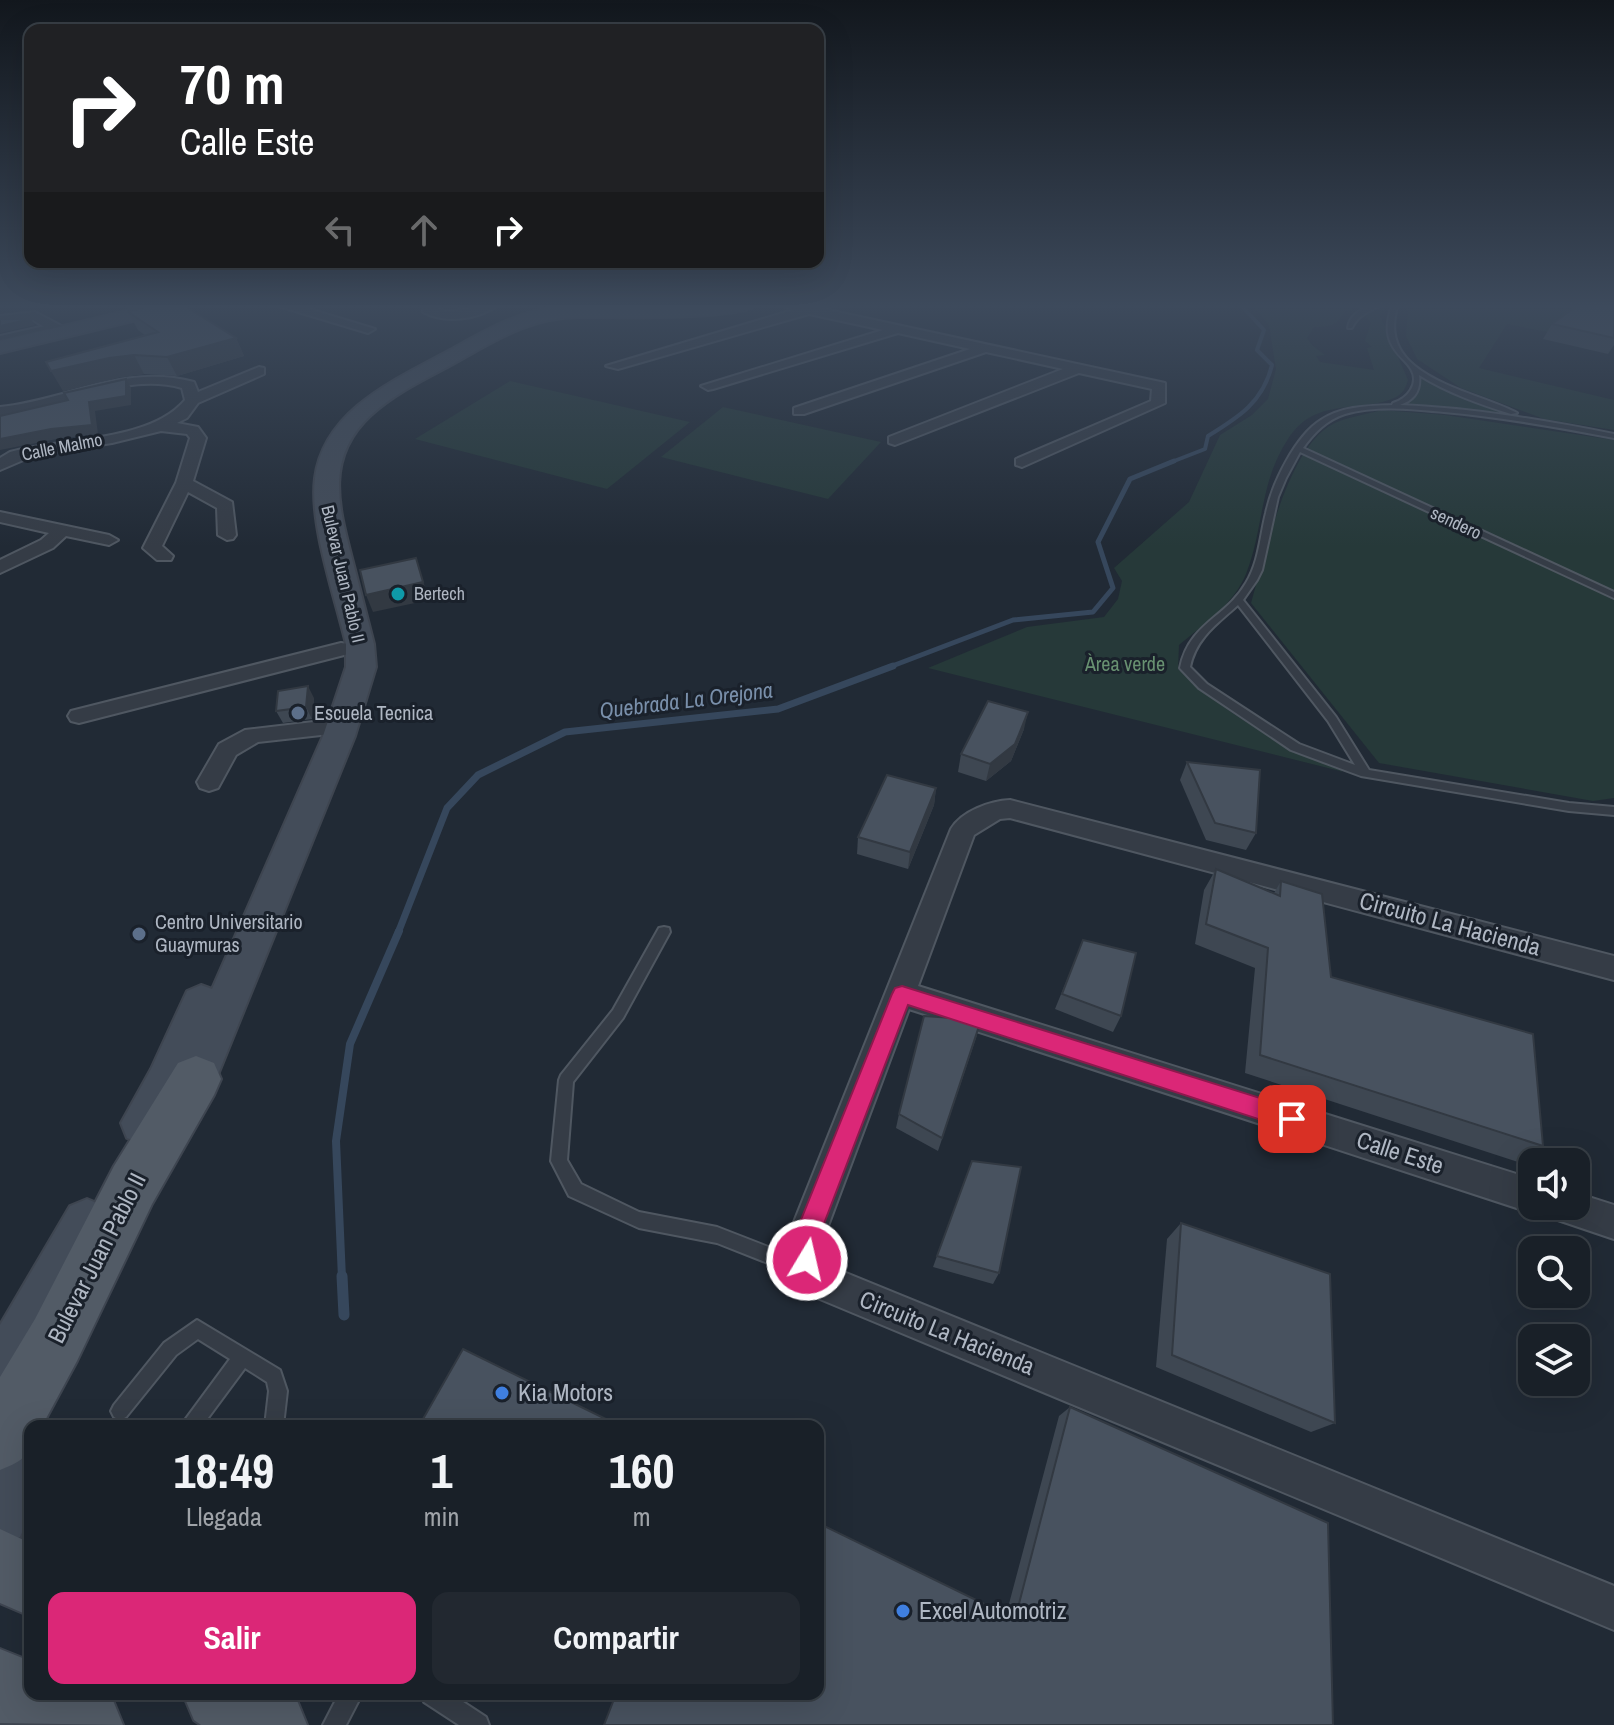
<!DOCTYPE html>
<html lang="es">
<meta charset="utf-8">
<style>
body{margin:0;font-family:"Archivo Narrow",sans-serif;background:#222830;color:#f1f3f6;height:100vh;display:flex;flex-direction:column;font-size:30px;white-space:nowrap}
*{box-sizing:border-box;margin:0}
p{font-size:26px;color:#9fa3a8}
.icon{flex:none;width:44px;height:44px;fill:none;stroke:currentColor;stroke-width:2;stroke-linecap:round;stroke-linejoin:round}
.map{position:relative;flex:1;overflow:hidden}
.details{position:absolute;left:24px;top:1420px;width:800px;height:280px;display:flex;flex-direction:column;background:#192028;border-radius:16px;box-shadow:0 8px 32px #0002,0 0 0 2px #373e45}
.details>*{flex:none}
.banner{position:absolute;left:24px;top:24px;width:800px;height:244px;border-radius:16px;box-shadow:0 8px 32px #0002,0 0 0 2px #373e45;background:#202124;color:#fff;overflow:hidden}
.controls{position:absolute;left:1518px;top:1148px;display:grid;gap:16px}
.controls a{display:grid;place-items:center;width:72px;height:72px;border-radius:16px;background:#192028;box-shadow:0 8px 32px #0002,0 0 0 2px #373e45;font-size:40px}
.pin{position:absolute;display:grid;place-items:center;width:68px;height:68px;color:#fff;margin:-34px;border-radius:16px;box-shadow:0 4px 12px #0006}
.me{position:absolute;width:88px;margin:-44px;rotate:9deg;stroke-linejoin:round;filter:drop-shadow(0 0 6px #0008)}
.turn{display:flex;align-items:center;gap:28px;height:168px;padding:0 24px;font-size:36px}
.turn .icon{width:104px;height:104px;stroke-width:2.5}
.turn b{display:block;font-size:56px;line-height:68px}
.lanes{display:flex;align-items:center;height:76px;padding:0 24px;background:#0003;justify-content:center;gap:40px;direction:ltr}
.lanes .off{opacity:.35}
.eta{display:flex;justify-content:space-evenly;align-items:center;height:136px;text-align:center}
.eta b{font-size:48px;font-weight:700;line-height:56px}
.primary-button{display:flex;gap:16px;margin-top:auto;padding:16px 24px}
.primary-button a{flex:1;height:92px;border-radius:16px;background:#db2777;color:#fff;font-size:32px;font-weight:700;line-height:92px;text-align:center}
.primary-button a+a{background:#222830;color:#f1f3f6}
.map>svg:first-child{display:block}
.green{fill:#263939}
.lines{fill:none;stroke-linecap:round;stroke-linejoin:round}
.stream-far4{stroke:#36475c;stroke-width:4}
.stream-far3{stroke:#36475c;stroke-width:5}
.stream-far2{stroke:#36475c;stroke-width:7}
.stream-far1{stroke:#36475c;stroke-width:8}
.stream{stroke:#36475c;stroke-width:11}
.lane-casing{stroke:#4f5761;stroke-width:4}
.street-casing{stroke:#4f5761;stroke-width:4}
.secondary-casing{stroke:#3e4550;stroke-width:4}
.primary-casing{stroke:#3e4550;stroke-width:4}
.lane{fill:#353c46;fill-rule:evenodd}
.street{fill:#353c46;fill-rule:evenodd}
.secondary{fill:#434c59;fill-rule:evenodd}
.primary{fill:#525b66;fill-rule:evenodd}
.wall{fill:#3e4752}
.shaded-wall{fill:#323942}
.building{fill:#48525f;stroke:#323942;stroke-width:2}
.route{fill:#db2777;stroke:#8e194d;stroke-width:2}
.culture-dot{fill:#0f9aa8;stroke:#1a212b;stroke-width:3}
.service-dot{fill:#5c6f8a;stroke:#1a212b;stroke-width:3}
.shop-dot{fill:#3f7fe0;stroke:#1a212b;stroke-width:3}
.labels{text-anchor:middle;stroke-width:6;stroke-linejoin:round;paint-order:stroke}
.far-street-label{font-size:18px;fill:#afb7c3;stroke:#1a212b}
.far-poi-label{font-size:18px;fill:#afb7c3;stroke:#1a212b;text-anchor:start}
.park-label{font-size:20px;fill:#689171;stroke:#1a212b}
.poi-label{font-size:20px;fill:#afb7c3;stroke:#1a212b;text-anchor:start}
.water-label{font-size:22px;font-style:italic;fill:#798faa;stroke:#1a212b}
.near-street-label{font-size:24px;fill:#afb7c3;stroke:#1a212b}
.near-poi-label{font-size:24px;fill:#afb7c3;stroke:#1a212b;text-anchor:start}
</style>
<div class="map">
<svg width="1614" height="1725" viewBox="0 0 1614 1725">
<rect width="100%" height="100%" fill="#212a35"/>
<g class="green">
<path d="M1248,305H1364L1344,312C1339,326 1327,327 1314,327L1307,338L1312,345L1325,355L1316,356L1320,362L1374,370L1367,348L1372,347L1365,341L1371,322L1366,318V312L1384,309L1380,316L1408,380C1406,388 1402,395 1394,398C1357,414 1316,396 1288,439C1259,483 1264,529 1246,574C1234,604 1203,625 1179,645L1178,669C1227,716 1282,745 1344,772L928,668L1027,627L1104,617L1118,599L1122,581L1114,568L1189,502L1220,435L1252,415L1268,399L1276,369L1269,325L1258,312Z"/>
<path d="M1408,305H1614L1547,332L1507,324L1479,368L1614,400V430L1544,419L1461,388L1417,359L1406,336Z"/>
<path d="M1421,376L1441,389L1508,415L1405,406Z"/>
<path d="M510,381L690,422L607,489L415,439Z"/>
<path d="M723,407L881,442L828,499L661,457Z"/>
<path d="M1382,410L1445,415L1614,440V798L1593,801L1379,763L1251,603C1265,555 1286,455 1328,427C1343,417 1365,415 1382,410Z"/>
</g>
<g class="lines">
<path class="stream-far4" d="M1169,463L1205,449L1208,436C1239,417 1263,402 1272,365L1257,350L1264,330L1241,305"/>
<path class="stream-far3" d="M887,668L1013,620L1093,612L1113,588L1098,542L1130,479L1174,461"/>
<path class="stream-far2" d="M398,933L447,808L478,775L565,732L778,709L893,666"/>
<path class="stream-far1" d="M342,1278L336,1141L350,1044L399,931"/>
<path class="stream" d="M342,1276L344,1315"/>
<g class="lane-casing">
<g id="lane">
<path d="M1371,305H1381C1368,312 1358,315 1352,328H1348C1349,316 1360,310 1371,305Z"/>
<path d="M1392,305H1398C1373,377 1474,390 1517,413L1511,414C1479,404 1448,393 1419,375C1421,390 1415,400 1400,405C1472,408 1543,420 1614,434V438C1557,427 1501,417 1444,412C1412,409 1376,405 1345,414C1326,420 1314,433 1303,448L1614,592V598L1300,452L1286,478L1278,497L1262,570L1257,580L1243,600L1336,717L1369,770L1569,803L1614,807V815L1569,811L1361,776L1291,750L1199,688L1180,668C1189,623 1226,618 1246,583C1259,562 1260,536 1266,513C1272,484 1295,436 1321,420C1342,406 1368,406 1392,405L1393,403C1407,399 1420,384 1411,369C1406,360 1396,355 1391,343C1385,331 1388,318 1392,305ZM1238,605L1328,721L1355,765L1299,744L1207,684L1190,667C1196,638 1217,624 1238,605Z"/>
<path d="M54,324L56,327L0,340V336Z"/>
<path d="M664,927L669,928L670,932L623,1018L573,1082L567,1160L581,1184L639,1212L717,1227L812,1264L814,1270L812,1276L806,1278L717,1243L639,1228L569,1196L551,1161L559,1080L561,1075L613,1010L659,928Z"/>
<path d="M197,1320L280,1370L287,1391L283,1426H265L269,1391L267,1382L245,1368L202,1426H182L185,1420L230,1359L198,1339L176,1355L126,1417L120,1420L114,1417L111,1411L114,1405L164,1343Z"/>
<path d="M339,1694H362L346,1725H323Z"/>
<path d="M421,1694H451L486,1717L489,1725H459L424,1702Z"/>
</g>
</g>
<g class="street-casing">
<g id="street">
<path d="M275,305H296L375,329L368,333Z"/>
<path d="M423,305H435L439,310C459,314 478,305 498,305C477,320 445,324 423,312Z"/>
<path d="M780,305H805L1165,383V403L1022,467L1016,465V459L1151,401L1152,389L1079,373L895,445L889,443V437L1063,369L986,352L804,414H794V408L970,349L898,333L713,389L708,390L701,386L883,330L809,314L618,369L606,366L793,310Z"/>
<path d="M35,312L69,330L71,333L59,336L33,320L0,324V316Z"/>
<path d="M259,367L264,368V374L198,403L187,418L177,423L198,427L206,438L193,481L232,502L236,535L233,539L227,540L218,535L217,508L188,492L162,546L173,556L171,560H157L143,548L176,483L190,438L187,434L161,431L112,443L35,455L0,470V458L10,452C62,438 150,442 185,400L182,388C123,371 59,410 0,417V407C68,400 125,363 194,382L198,392Z"/>
<path d="M0,512L109,535L118,540L109,545L66,536L53,548L0,573V560L41,540L49,533L0,522Z"/>
<path d="M341,643L348,644L351,649L348,654L79,723L71,721L68,716L71,711L79,709Z"/>
<path d="M322,721L330,724L333,729L330,734L258,742L236,755L218,788L209,791L200,788L197,782L219,744L245,730Z"/>
<path d="M1010,800L1614,956V980L1010,818L1000,819L974,835L918,986L1532,1179V1206H1545L1532,1213L909,1009L822,1242L823,1252L841,1271L1614,1586V1630L815,1297L794,1273L786,1242L951,829C962,811 990,801 1010,800Z"/>
<path d="M1576,1193L1614,1205V1239L1552,1218L1547,1206H1576Z"/>
</g>
</g>
<g class="secondary-casing">
<g id="secondary">
<path d="M152,305H184L182,309L0,353V341Z"/>
<path d="M756,305C740,320 611,317 582,317C532,316 496,340 453,364C425,379 395,393 371,415C324,458 339,508 353,562C360,589 367,617 374,644L376,667L355,736L200,1119L184,1125L169,1119L159,1138L143,1144L127,1138L121,1123L151,1069L187,991L201,985L212,989L323,736L346,667V644C335,597 309,524 315,478C324,409 397,379 450,350C483,332 513,314 550,308C574,304 599,307 623,307C668,306 712,305 756,305Z"/>
<path d="M87,1199L104,1206L111,1223L104,1240L19,1394L0,1402V1325L70,1206Z"/>
<path d="M30,1418L49,1426H30V1514L20,1537L0,1546V1450L10,1426Z"/>
</g>
</g>
<g class="primary-casing">
<g id="primary">
<path d="M196,1056L214,1063L221,1079L214,1095L152,1204L77,1361L42,1426H30C30,1456 27,1459 0,1470V1377L35,1319L114,1166L178,1063Z"/>
<path d="M0,1529L30,1543V1616L0,1603Z"/>
<path d="M0,1649L30,1661V1694H105L112,1698L123,1725L0,1723Z"/>
<path d="M183,1694H289L296,1698L307,1725H201L194,1720Z"/>
</g>
</g>
<use href="#lane" class="lane"/>
<use href="#street" class="street"/>
<use href="#secondary" class="secondary"/>
<use href="#primary" class="primary"/>
</g>
<g class="wall">
<path d="M1614,305V345L1608,354L1543,339L1552,324Z"/>
<path d="M128,312L236,338L244,356L177,376L144,374L120,377L63,391L146,336L138,330Z"/>
<path d="M314,698L312,719L283,723L276,711Z"/>
<path d="M1024,729L1011,761L986,781L958,772L961,754Z"/>
<path d="M1187,762L1256,833L1246,850L1206,840L1180,780Z"/>
<path d="M936,788L934,805L908,869L857,854L858,837Z"/>
<path d="M1216,869L1274,893L1281,881L1331,977L1543,1146L1518,1162L1245,1073L1255,968L1195,944L1204,890Z"/>
<path d="M1083,940L1121,1016L1113,1032L1055,1009Z"/>
<path d="M977,1035L938,1151L896,1128L899,1114Z"/>
<path d="M972,1161L999,1273L993,1284L933,1267Z"/>
<path d="M1181,1223L1335,1423L1311,1432L1156,1367L1167,1239Z"/>
<path d="M1070,1407L1333,1725L616,1694L1006,1615L1059,1416Z"/>
</g>
<g class="shaded-wall">
<path d="M31,319L35,325L0,333V326Z"/>
<path d="M236,338L244,356L177,376L167,357Z"/>
<path d="M134,355L144,374L120,377L63,391L51,371L109,358Z"/>
<path d="M126,379L131,388V405L95,411L98,434L57,439L0,450V439Z"/>
<path d="M416,558L429,600L373,612L366,595Z"/>
<path d="M308,686L314,698L312,719L306,707Z"/>
<path d="M1028,712L1024,729L1011,761L986,781L990,764Z"/>
<path d="M936,788L934,805L908,869L910,852Z"/>
</g>
<g class="building">
<path d="M153,305H183L236,338L167,357L134,355L109,358L51,371L46,362L158,332L128,312Z"/>
<path d="M1578,305H1614V338L1552,324Z"/>
<path d="M0,319H31L0,326Z"/>
<path d="M126,379V396L89,402L92,425L51,429L0,439V416L68,400L64,393Z"/>
<path d="M416,558L423,582L366,595L360,570Z"/>
<path d="M308,686L306,707L276,711L278,691Z"/>
<path d="M988,701L1028,712L1015,744L990,764L961,754Z"/>
<path d="M1187,762L1260,770L1256,833L1215,823Z"/>
<path d="M887,775L936,788L910,852L858,837Z"/>
<path d="M1216,869L1280,896L1281,881L1322,894L1331,977L1533,1034L1543,1146L1260,1055L1268,948L1206,924Z"/>
<path d="M1083,940L1136,953L1121,1016L1062,994Z"/>
<path d="M924,1016L981,1020L942,1138L899,1114Z"/>
<path d="M972,1161L1021,1167L999,1273L937,1256Z"/>
<path d="M1181,1223L1330,1274L1335,1423L1172,1355Z"/>
<path d="M463,1349L620,1426H419Z"/>
<path d="M1070,1407L1328,1523L1333,1725H604L616,1694H818V1523L1015,1619Z"/>
</g>
<linearGradient id="sky" x2="0" y2="1"><stop stop-color="#12171d"/><stop offset="0.56" stop-color="#3d4a5c"/><stop offset="1" stop-color="#3d4a5c" stop-opacity="0"/></linearGradient>
<rect width="1614" height="547" fill="url(#sky)"/>
<path class="route" d="M902,986L1292,1108L1300,1111L1303,1119L1300,1127L1292,1130L908,1005L817,1242L819,1260L815,1269L807,1272L798,1269L792,1242L892,994L895,988Z"/>
<circle class="culture-dot" cx="398" cy="594" r="8"/>
<g class="service-dot">
<circle cx="298" cy="713" r="8"/>
<circle cx="139" cy="934" r="8"/>
</g>
<g class="shop-dot">
<circle cx="502" cy="1393" r="8"/>
<circle cx="903" cy="1611" r="8"/>
</g>
<g class="labels">
<g class="far-street-label">
<text transform="translate(62 447) rotate(-11)" y="6">Calle Malmo</text>
<text transform="translate(1456 523) rotate(25)" y="6">sendero</text>
<text transform="translate(343 574) rotate(77)" y="6">Bulevar Juan Pablo II</text>
</g>
<g class="far-poi-label">
<text x="414" y="600">Bertech</text>
</g>
<g class="park-label">
<text x="1125" y="671">Àrea verde</text>
</g>
<g class="poi-label">
<text x="314" y="720">Escuela Tecnica</text>
<text x="155" y="929">Centro Universitario<tspan x="155" dy="23">Guaymuras</tspan></text>
</g>
<g class="water-label">
<text transform="translate(686 700) rotate(-7)" y="8">Quebrada La Orejona</text>
</g>
<g class="near-street-label">
<text transform="translate(1450 924) rotate(15)" y="8">Circuito La Hacienda</text>
<text transform="translate(1400 1153) rotate(18)" y="8">Calle Este</text>
<text transform="translate(97 1258) rotate(-63)" y="8">Bulevar Juan Pablo II</text>
<text transform="translate(947 1333) rotate(22)" y="8">Circuito La Hacienda</text>
</g>
<g class="near-poi-label">
<text x="518" y="1401">Kia Motors</text>
<text x="919" y="1619">Excel Automotriz</text>
</g>
</g>
</svg>
<div class="controls">
<a><svg class="icon" aria-label="sound" viewBox="0 0 24 24"><path d="M4 9h4l5-4v14l-5-4H4zM17 9q2 3 0 6"/></svg></a>
<a><svg class="icon" aria-label="search" viewBox="0 0 24 24"><circle cx="10" cy="10" r="6"/><path d="M15 15l6 6"/></svg></a>
<a><svg class="icon" aria-label="layers" viewBox="0 0 24 24"><path d="M12 4l9 5-9 5-9-5zM3 14l9 5 9-5"/></svg></a>
</div>
<div class="pin" style="left:1292px;top:1119px;background:#d93025"><svg class="icon" aria-label="arrive" viewBox="0 0 24 24"><path d="M6 21V4h12l-3 4 3 4H6"/></svg></div>
<svg class="me" style="left:807px;top:1260px" viewBox="-20 -20 40 40"><circle r="17" fill="#db2777" stroke="#fff" stroke-width="3"/><path d="M0-11L8 9 0 5-8 9z" fill="#fff"/></svg>
<div class="banner">
<div class="turn"><svg class="icon" aria-label="right" viewBox="0 0 24 24"><path d="M7 20v-9h11M14 6l5 5-5 5"/></svg><div><b>70 m</b>Calle Este</div></div>
<div class="lanes"><svg class="icon off" aria-label="left" viewBox="0 0 24 24"><path d="M17 20v-9H6M10 6l-5 5 5 5"/></svg><svg class="icon off" aria-label="ahead" viewBox="0 0 24 24"><path d="M12 20V5M6 11l6-6 6 6"/></svg><svg class="icon" aria-label="right" viewBox="0 0 24 24"><path d="M7 20v-9h11M14 6l5 5-5 5"/></svg></div>
</div>
<section class="details">
<div class="eta">
<div><b>18:49</b><p>Llegada</p></div>
<div><b>1</b><p>min</p></div>
<div><b>160</b><p>m</p></div>
</div>
<div class="primary-button"><a>Salir</a><a>Compartir</a></div>
</section>
</div>
